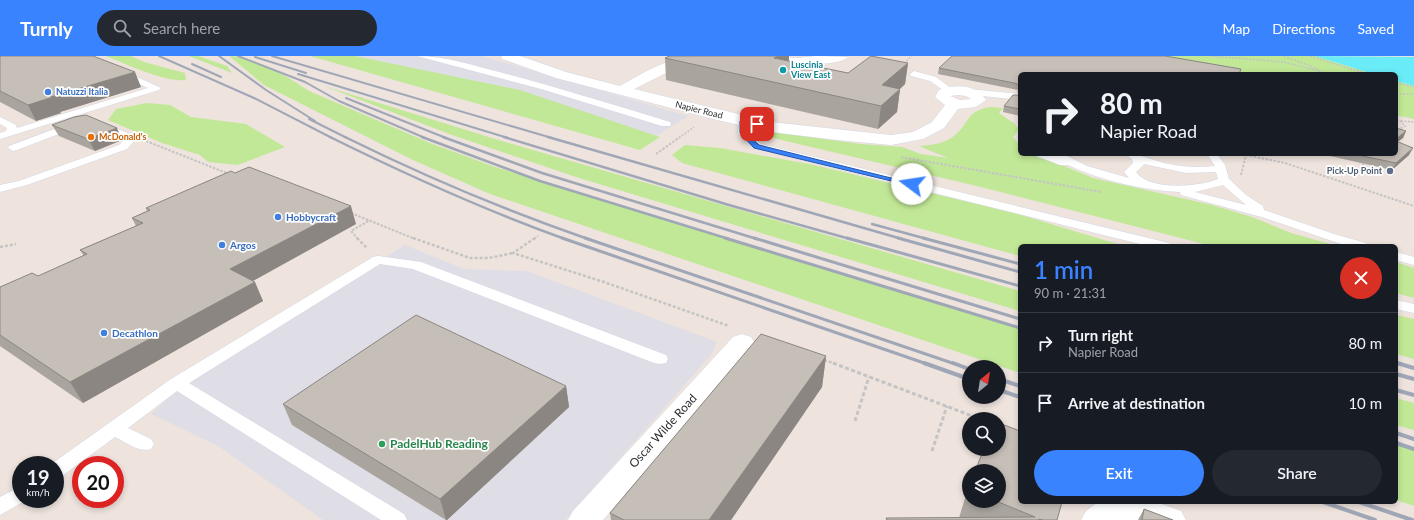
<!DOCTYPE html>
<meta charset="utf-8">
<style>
body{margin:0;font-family:Lato,sans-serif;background:#242831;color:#f1f3f6;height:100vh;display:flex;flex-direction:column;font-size:15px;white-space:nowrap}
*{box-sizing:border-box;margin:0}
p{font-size:13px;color:#9ea1a6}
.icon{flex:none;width:22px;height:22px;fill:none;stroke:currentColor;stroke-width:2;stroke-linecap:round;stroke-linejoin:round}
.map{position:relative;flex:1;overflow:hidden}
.sheet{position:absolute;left:1018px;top:188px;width:380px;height:260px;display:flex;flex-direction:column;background:#171b24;border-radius:6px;box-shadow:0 2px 6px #0003}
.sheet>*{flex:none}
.hud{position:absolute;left:1018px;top:16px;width:380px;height:84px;border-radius:6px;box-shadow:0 2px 6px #0003;background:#171b24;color:#f1f3f6;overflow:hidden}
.needle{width:26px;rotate:30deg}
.controls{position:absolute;left:962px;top:304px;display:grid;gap:8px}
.controls a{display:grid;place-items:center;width:44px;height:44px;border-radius:50%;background:#171b24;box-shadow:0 2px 6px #0003;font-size:20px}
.speed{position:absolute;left:12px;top:400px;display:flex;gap:8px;font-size:20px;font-weight:700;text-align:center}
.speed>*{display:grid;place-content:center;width:52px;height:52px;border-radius:50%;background:#171b24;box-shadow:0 2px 6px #0003;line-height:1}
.speed small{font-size:10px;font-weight:400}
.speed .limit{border:6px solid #d22;background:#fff;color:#111}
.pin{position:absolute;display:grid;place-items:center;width:34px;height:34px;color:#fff;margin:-17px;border-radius:8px;box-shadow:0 2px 6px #0006}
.me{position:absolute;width:44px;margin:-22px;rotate:284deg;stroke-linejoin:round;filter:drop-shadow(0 0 3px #0008)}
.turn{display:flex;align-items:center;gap:14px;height:84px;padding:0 16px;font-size:18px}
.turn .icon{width:52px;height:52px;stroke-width:2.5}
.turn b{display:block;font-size:28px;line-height:34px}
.round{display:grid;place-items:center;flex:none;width:42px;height:42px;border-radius:21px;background:#242831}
.headline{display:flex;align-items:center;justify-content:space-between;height:68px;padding:0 16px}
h1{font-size:24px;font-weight:600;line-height:30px;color:#3983ff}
.button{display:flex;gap:8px;margin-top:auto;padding:8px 16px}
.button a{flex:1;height:46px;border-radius:24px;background:#3983ff;color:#fff;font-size:16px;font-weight:600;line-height:46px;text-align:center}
.button a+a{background:#242831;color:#f1f3f6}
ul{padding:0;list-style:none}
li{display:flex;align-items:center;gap:12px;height:60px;padding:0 16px;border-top:1px solid #363941}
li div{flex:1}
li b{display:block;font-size:15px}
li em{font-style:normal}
header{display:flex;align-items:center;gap:24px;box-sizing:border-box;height:56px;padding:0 20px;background:#3983ff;color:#fff}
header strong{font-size:19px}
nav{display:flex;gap:22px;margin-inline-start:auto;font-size:14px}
.search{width:280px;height:36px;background:#242831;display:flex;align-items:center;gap:10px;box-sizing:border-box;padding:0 14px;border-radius:22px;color:#9ea1a6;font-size:15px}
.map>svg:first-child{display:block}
.industrial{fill:#dfdee6}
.green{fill:#c1e896}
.water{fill:#69ecf7}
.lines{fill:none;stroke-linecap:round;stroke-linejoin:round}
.service-casing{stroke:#d2d9e5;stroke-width:1}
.minor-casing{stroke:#d2d9e5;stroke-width:1}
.path-far3{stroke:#c4c4c4;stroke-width:1.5;stroke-dasharray:2 1.5;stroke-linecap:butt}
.path-far2{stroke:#c4c4c4;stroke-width:2;stroke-dasharray:2.5 1.5;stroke-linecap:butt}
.path-far1{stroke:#c4c4c4;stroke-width:2.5;stroke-dasharray:3 2;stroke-linecap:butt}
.path{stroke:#c4c4c4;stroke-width:3;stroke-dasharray:4 2.5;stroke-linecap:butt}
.service{fill:#fff;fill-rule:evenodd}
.minor{fill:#fff;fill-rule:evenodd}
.rail-far3{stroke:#9fa7b7;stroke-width:2}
.rail-far2{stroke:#9fa7b7;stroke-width:2.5}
.rail-far1{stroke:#9fa7b7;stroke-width:3}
.rail{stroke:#9fa7b7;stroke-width:4}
.wall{fill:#aaa49e}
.shaded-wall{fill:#8b8681}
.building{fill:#c6bfb8;stroke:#8b8681}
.route{fill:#3983ff;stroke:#2555a6}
.culture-dot{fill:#0f9aa8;stroke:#fff;stroke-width:1.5}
.shop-dot{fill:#3f7fe0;stroke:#fff;stroke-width:1.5}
.food-dot{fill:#e8710a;stroke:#fff;stroke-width:1.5}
.service-dot{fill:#5c6f8a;stroke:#fff;stroke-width:1.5}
.leisure-dot{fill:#2e9e5b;stroke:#fff;stroke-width:1.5}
.labels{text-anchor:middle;stroke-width:3.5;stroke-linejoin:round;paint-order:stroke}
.far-culture-label{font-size:9px;font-weight:bold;fill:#0d838f;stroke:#fff;text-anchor:start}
.far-shop-label{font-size:9px;font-weight:bold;fill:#366cbe;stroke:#fff;text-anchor:start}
.far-street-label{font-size:9px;fill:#2c2c2c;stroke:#fff}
.far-food-label{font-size:9px;font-weight:bold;fill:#c56008;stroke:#fff;text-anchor:start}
.far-service-label{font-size:9px;font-weight:bold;fill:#4e5e75;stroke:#fff;text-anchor:end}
.shop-label{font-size:10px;font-weight:bold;fill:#366cbe;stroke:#fff;text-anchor:start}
.near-street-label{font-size:12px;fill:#2c2c2c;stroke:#fff}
.near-leisure-label{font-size:12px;font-weight:bold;fill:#27864d;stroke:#fff;text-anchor:start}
</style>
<header>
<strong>Turnly</strong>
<div class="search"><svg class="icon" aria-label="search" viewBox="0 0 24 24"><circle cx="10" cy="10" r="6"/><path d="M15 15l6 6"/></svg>Search here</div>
<nav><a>Map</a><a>Directions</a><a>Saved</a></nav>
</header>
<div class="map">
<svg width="1414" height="464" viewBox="0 0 1414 464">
<rect width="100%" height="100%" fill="#eee3dd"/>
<g class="industrial">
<path d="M347,0H482L688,60L653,82Z"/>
<path d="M405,189L464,213L527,215L717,286L711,299L565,464H323L218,390L151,358L179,332Z"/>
</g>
<g class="green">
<path d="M106,0H131L144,6L185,17L186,24C166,27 126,8 106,0Z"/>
<path d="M189,0H198L227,10L232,17Z"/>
<path d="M229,0C255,0 288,21 309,35L430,87L495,111L1020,271V317L490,138L413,104L264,29Z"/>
<path d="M310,0H355L520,34L660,81L640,94Z"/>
<path d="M1147,0H1315L1373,18H1241L1150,3Z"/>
<path d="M1396,25L1414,30V63L1396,59Z"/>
<path d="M324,30L505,86L1020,235V255L579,122L452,79Z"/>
<path d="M147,47L170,49L191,61L246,68L285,91L238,109L208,106L200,99L162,87L108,64L116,53Z"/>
<path d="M991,51L1003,52L999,57L1015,68L1016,71L1020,72L1013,81L1020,90V98H1035L1093,122L1212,149L1252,161L1291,177L1337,190H1212L981,131L773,82L753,73L860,88L902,91L921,98L948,102L919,90C931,89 944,88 954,80C971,66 965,55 991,51Z"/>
<path d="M685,89L720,92L814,109L1014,157L1124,190H1020V200L682,107L672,99Z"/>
<path d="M1396,206L1414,212V242L1396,237Z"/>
<path d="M1396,259L1414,263V303L1396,298Z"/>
<path d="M1396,342L1414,347V374L1396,369Z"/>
<path d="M1396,388L1414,393V450L1396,444Z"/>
</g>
<path class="water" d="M1315,0L1414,1V30L1396,25V18H1373Z"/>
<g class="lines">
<g class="service-casing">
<g id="service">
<path d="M417,0C446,0 475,10 503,17C559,32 614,49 670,66L671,68L670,70H662L541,33Z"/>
<path d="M122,14L161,32L159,34L0,83V77L6,75L7,72L0,68V61L16,69L17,72L148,32L119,19L118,17Z"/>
<path d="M914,15L936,21L955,35L953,37H947L930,25L911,20L910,18Z"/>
<path d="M968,33L1020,38V44L965,38V34Z"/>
<path d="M744,62L749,65L748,76L761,88L1169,187L1170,190H1148L753,92L738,77L739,65Z"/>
<path d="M73,66L77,67L78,69L77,71L17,94L13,95L8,92L9,90Z"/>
<path d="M101,67L136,80L137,82L127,93L27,129L0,136V129L19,125L119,89L125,83L97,72L96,70Z"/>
<path d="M1035,98H1063L1087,110L1129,122L1124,116L1133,107L1132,103L1125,98C1139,98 1150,103 1164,107C1181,111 1198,112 1215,110L1207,98H1217L1225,109L1229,123L1246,139L1263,150L1264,154L1334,178L1366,187L1367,190H1347L1265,162L1181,139L1180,136C1142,134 1102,125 1068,109H1060L1036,100ZM1144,108L1186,117L1216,116L1218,123C1199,131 1149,135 1136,116ZM1223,129L1246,149L1195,136Z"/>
<path d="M1396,196L1414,201V209L1396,204Z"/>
<path d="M378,200L421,206L666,299L668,303L666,307L660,308L654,307L413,213L380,208L189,327L404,458L407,464H381L177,335L128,372L151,383L154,388L151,393C139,397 126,386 115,381L62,420L55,422V409H50L171,323L373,201Z"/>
<path d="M1396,244L1414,248V257L1396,253Z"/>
<path d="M21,430V443H28L0,459V441Z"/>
</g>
</g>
<g class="minor-casing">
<g id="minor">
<path d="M501,0H520L566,16L620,30C645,16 670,0 699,0L701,2L699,5L670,15L634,33L771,66L891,79L913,76L932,66L945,49L935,41L939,34C956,28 976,28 986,44L976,51L958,53L944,72L923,83L891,89L837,84L771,76L713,63L556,22L502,3ZM958,39L966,40L971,43L960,44L950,40Z"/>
<path d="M762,0L799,2L816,0L848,1C841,11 771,10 757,7L755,4L757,1Z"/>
<path d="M742,278L751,281L754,286L751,291L603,464H568L573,455L733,281Z"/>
<path d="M1098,446H1156L1181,455L1186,464H1081L1086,455Z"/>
</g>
</g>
<g class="path-far3">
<path d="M1211,0L1283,6L1331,18"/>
<path d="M1284,0L1318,13"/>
<path d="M1310,0L1367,18"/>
<path d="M906,5L912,0"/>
<path d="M1396,27L1414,31"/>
<path d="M1396,38H1414"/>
<path d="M1396,65H1400L1405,70L1396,75"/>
<path d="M1401,65L1414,66"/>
<path d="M679,82L694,71"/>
</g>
<g class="path-far2">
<path d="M146,85L229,118"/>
<path d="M656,98L680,81"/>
<path d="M1280,98L1283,99"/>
<path d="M1246,99L1285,107L1414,150"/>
<path d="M901,101L1101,136"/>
<path d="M1359,105L1371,115"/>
<path d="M1241,119L1246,99"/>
<path d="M351,157L415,183"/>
<path d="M358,183L351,175L370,164"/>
<path d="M534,183L538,180"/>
</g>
<g class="path-far1">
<path d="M357,182L367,192"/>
<path d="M413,182L470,202H489L513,197"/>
<path d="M535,182L513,197L604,226L729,270"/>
<path d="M0,191L16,188"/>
<path d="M824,304L836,308"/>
</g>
<g class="path">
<path d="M833,307L980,363"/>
<path d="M855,365L869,321"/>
<path d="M932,395L947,350"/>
</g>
<use href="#service" class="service"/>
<use href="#minor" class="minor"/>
<g class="rail-far3">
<path d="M159,0L254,42L332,82"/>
<path d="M219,0L266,34L315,65"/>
<path d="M238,0L305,26L339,45L425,82"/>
<path d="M272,0L552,82"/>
<path d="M255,1L306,17"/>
<path d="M192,8L221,21"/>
<path d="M298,18L508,82"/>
<path d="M346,42L446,82"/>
<path d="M309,63L347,82"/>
</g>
<g class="rail-far2">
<path d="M330,81C407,119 484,154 565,183"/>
<path d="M345,81C424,120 504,154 588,183"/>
<path d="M422,81L540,125L729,183"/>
<path d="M443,81L542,117L757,183"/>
<path d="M504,81L729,149L850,183"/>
<path d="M548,81L902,183"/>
<path d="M872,168L927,183"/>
</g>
<g class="rail-far1">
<path d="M562,182L927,308"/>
<path d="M585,182L955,308"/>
<path d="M725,182L1020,272"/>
<path d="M754,182L1020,263"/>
<path d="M847,182L1020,230"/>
<path d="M898,182L1020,216"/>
<path d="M923,182L1020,208"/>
<path d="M1396,307L1401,308"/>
</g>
<g class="rail">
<path d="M924,307L969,323"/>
<path d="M953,307L969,313"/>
<path d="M1397,307L1414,312"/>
<path d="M1396,318L1414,323"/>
<path d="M999,323L1020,330"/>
<path d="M999,334L1020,341"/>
<path d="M1396,334L1414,339"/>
<path d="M1396,377L1414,383"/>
<path d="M1396,387L1414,393"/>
<path d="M1323,446L1375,464"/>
<path d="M1359,446L1412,464"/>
</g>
</g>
<g class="wall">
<path d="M0,0L141,31L60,56L61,57L36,65L0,46Z"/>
<path d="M667,0H789V5L848,17L908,7L905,28L900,33L897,56L878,73L666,24L665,2L669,0Z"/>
<path d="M939,12L1020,18V37L1017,36L1018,34L938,18Z"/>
<path d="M1020,39V60L1003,56L1004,50Z"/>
<path d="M52,69L122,84L95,95L59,80Z"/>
<path d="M1396,72L1406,75L1403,82L1397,86L1409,99L1392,114L1321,98H1396Z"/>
<path d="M146,152L356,168L253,225L263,245L83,347L0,290V231L38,220L84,200L80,194L136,170L132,162L147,155Z"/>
<path d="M826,300L822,331L731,464H611L610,457Z"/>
<path d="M566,330L569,351L447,464H446L292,369L283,348Z"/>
<path d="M969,429V445H999L1057,464H886V462H959Z"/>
<path d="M1144,453L1173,464H1138Z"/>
</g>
<g class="shaded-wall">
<path d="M778,0H789L788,13L774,2Z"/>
<path d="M908,7L905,28L881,50L882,29Z"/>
<path d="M135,16L141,31L60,56L61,57L36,65L28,49L51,41Z"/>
<path d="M900,33L897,56L878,73L881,50Z"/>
<path d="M117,72L122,84L95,95L88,83Z"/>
<path d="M1406,75L1403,82L1396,87V83Z"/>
<path d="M1413,92L1409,99L1392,114L1396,107Z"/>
<path d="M351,150L356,168L238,233L230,213Z"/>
<path d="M255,226L263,245L83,347L70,326Z"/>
<path d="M826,300L822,331L731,464H709Z"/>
<path d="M566,330L569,351L447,464H446L440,443Z"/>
</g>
<g class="building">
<path d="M0,0H93L135,16L51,41H53L28,49L0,35Z"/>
<path d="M670,0H778L774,2L848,17L871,0L908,7L882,29L900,33L881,50L665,2Z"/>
<path d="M952,0H1165L1241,13L1239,18H1020V31H1019L1020,29L1014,27L939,12Z"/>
<path d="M1013,39H1020V53L1004,50Z"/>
<path d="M86,59L117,72L88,83L52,69L74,61Z"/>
<path d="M1396,72L1406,75L1396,83Z"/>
<path d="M1396,85L1413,92L1396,107L1353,98H1396Z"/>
<path d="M249,111L351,150L230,213L255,226L70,326L0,279V231L32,217L38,220L87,198L80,194L143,167L132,162L150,154L146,152L231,115L235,117Z"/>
<path d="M416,259L566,330L440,443L283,348Z"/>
<path d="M761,278L826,300L709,464H624L610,457Z"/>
<path d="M999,367L1020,375V446H1062L1057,464H1043L1039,463V464H887L886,462L1035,461L996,445H999V415H975L984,393H999Z"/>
<path d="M1144,453L1173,464H1142Z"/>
</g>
<path class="route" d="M744,63L761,68L757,70L746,68C744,78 752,82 759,89L915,128L912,130L754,92L740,77V65Z"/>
<circle class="culture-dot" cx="783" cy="14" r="4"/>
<g class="shop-dot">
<circle cx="48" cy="36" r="4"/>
<circle cx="278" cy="161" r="4"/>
<circle cx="222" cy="189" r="4"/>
<circle cx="104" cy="277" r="4"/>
</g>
<circle class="food-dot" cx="91" cy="81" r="4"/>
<circle class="service-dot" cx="1390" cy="115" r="4"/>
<circle class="leisure-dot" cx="382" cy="388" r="4"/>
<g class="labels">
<g class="far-culture-label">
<text x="791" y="12">Luscinia<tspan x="791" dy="10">View East</tspan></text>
</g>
<g class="far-shop-label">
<text x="56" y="39">Natuzzi Italia</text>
</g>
<g class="far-street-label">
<text transform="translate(699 54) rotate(14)" y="3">Napier Road</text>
</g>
<g class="far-food-label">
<text x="99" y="84">McDonald's</text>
</g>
<g class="far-service-label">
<text x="1382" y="118">Pick-Up Point</text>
</g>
<g class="shop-label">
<text x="286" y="165">Hobbycraft</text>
<text x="230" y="193">Argos</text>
<text x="112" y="281">Decathlon</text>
</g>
<g class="near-street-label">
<text transform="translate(663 375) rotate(-48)" y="4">Oscar Wilde Road</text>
</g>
<g class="near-leisure-label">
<text x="390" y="392">PadelHub Reading</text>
</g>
</g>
</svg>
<div class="controls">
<a><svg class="needle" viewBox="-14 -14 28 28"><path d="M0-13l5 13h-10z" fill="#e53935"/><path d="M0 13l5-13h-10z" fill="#9ea1a6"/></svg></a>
<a><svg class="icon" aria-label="search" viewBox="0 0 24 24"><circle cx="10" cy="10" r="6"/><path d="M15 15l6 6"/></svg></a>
<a><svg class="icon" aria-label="layers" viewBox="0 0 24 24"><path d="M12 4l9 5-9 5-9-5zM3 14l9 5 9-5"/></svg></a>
</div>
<div class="speed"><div>19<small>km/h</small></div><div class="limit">20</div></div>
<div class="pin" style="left:757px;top:68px;background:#d93025"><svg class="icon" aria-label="arrive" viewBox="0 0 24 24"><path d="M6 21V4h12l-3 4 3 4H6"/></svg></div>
<svg class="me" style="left:912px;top:128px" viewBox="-20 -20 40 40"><circle r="19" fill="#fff"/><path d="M0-13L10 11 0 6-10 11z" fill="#3983ff"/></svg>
<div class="hud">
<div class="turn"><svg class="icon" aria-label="right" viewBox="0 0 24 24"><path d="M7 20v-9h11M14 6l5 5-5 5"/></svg><div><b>80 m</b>Napier Road</div></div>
</div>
<section class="sheet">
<div class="headline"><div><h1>1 min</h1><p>90 m · 21:31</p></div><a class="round" style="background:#d93025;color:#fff"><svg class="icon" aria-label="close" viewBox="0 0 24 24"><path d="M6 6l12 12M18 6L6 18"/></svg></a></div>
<ul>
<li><svg class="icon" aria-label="right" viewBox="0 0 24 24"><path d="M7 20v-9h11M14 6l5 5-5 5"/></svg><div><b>Turn right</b><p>Napier Road</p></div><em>80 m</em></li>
<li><svg class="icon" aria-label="arrive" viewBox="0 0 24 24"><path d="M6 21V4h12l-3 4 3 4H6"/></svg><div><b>Arrive at destination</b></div><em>10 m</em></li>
</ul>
<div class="button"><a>Exit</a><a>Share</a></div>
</section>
</div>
